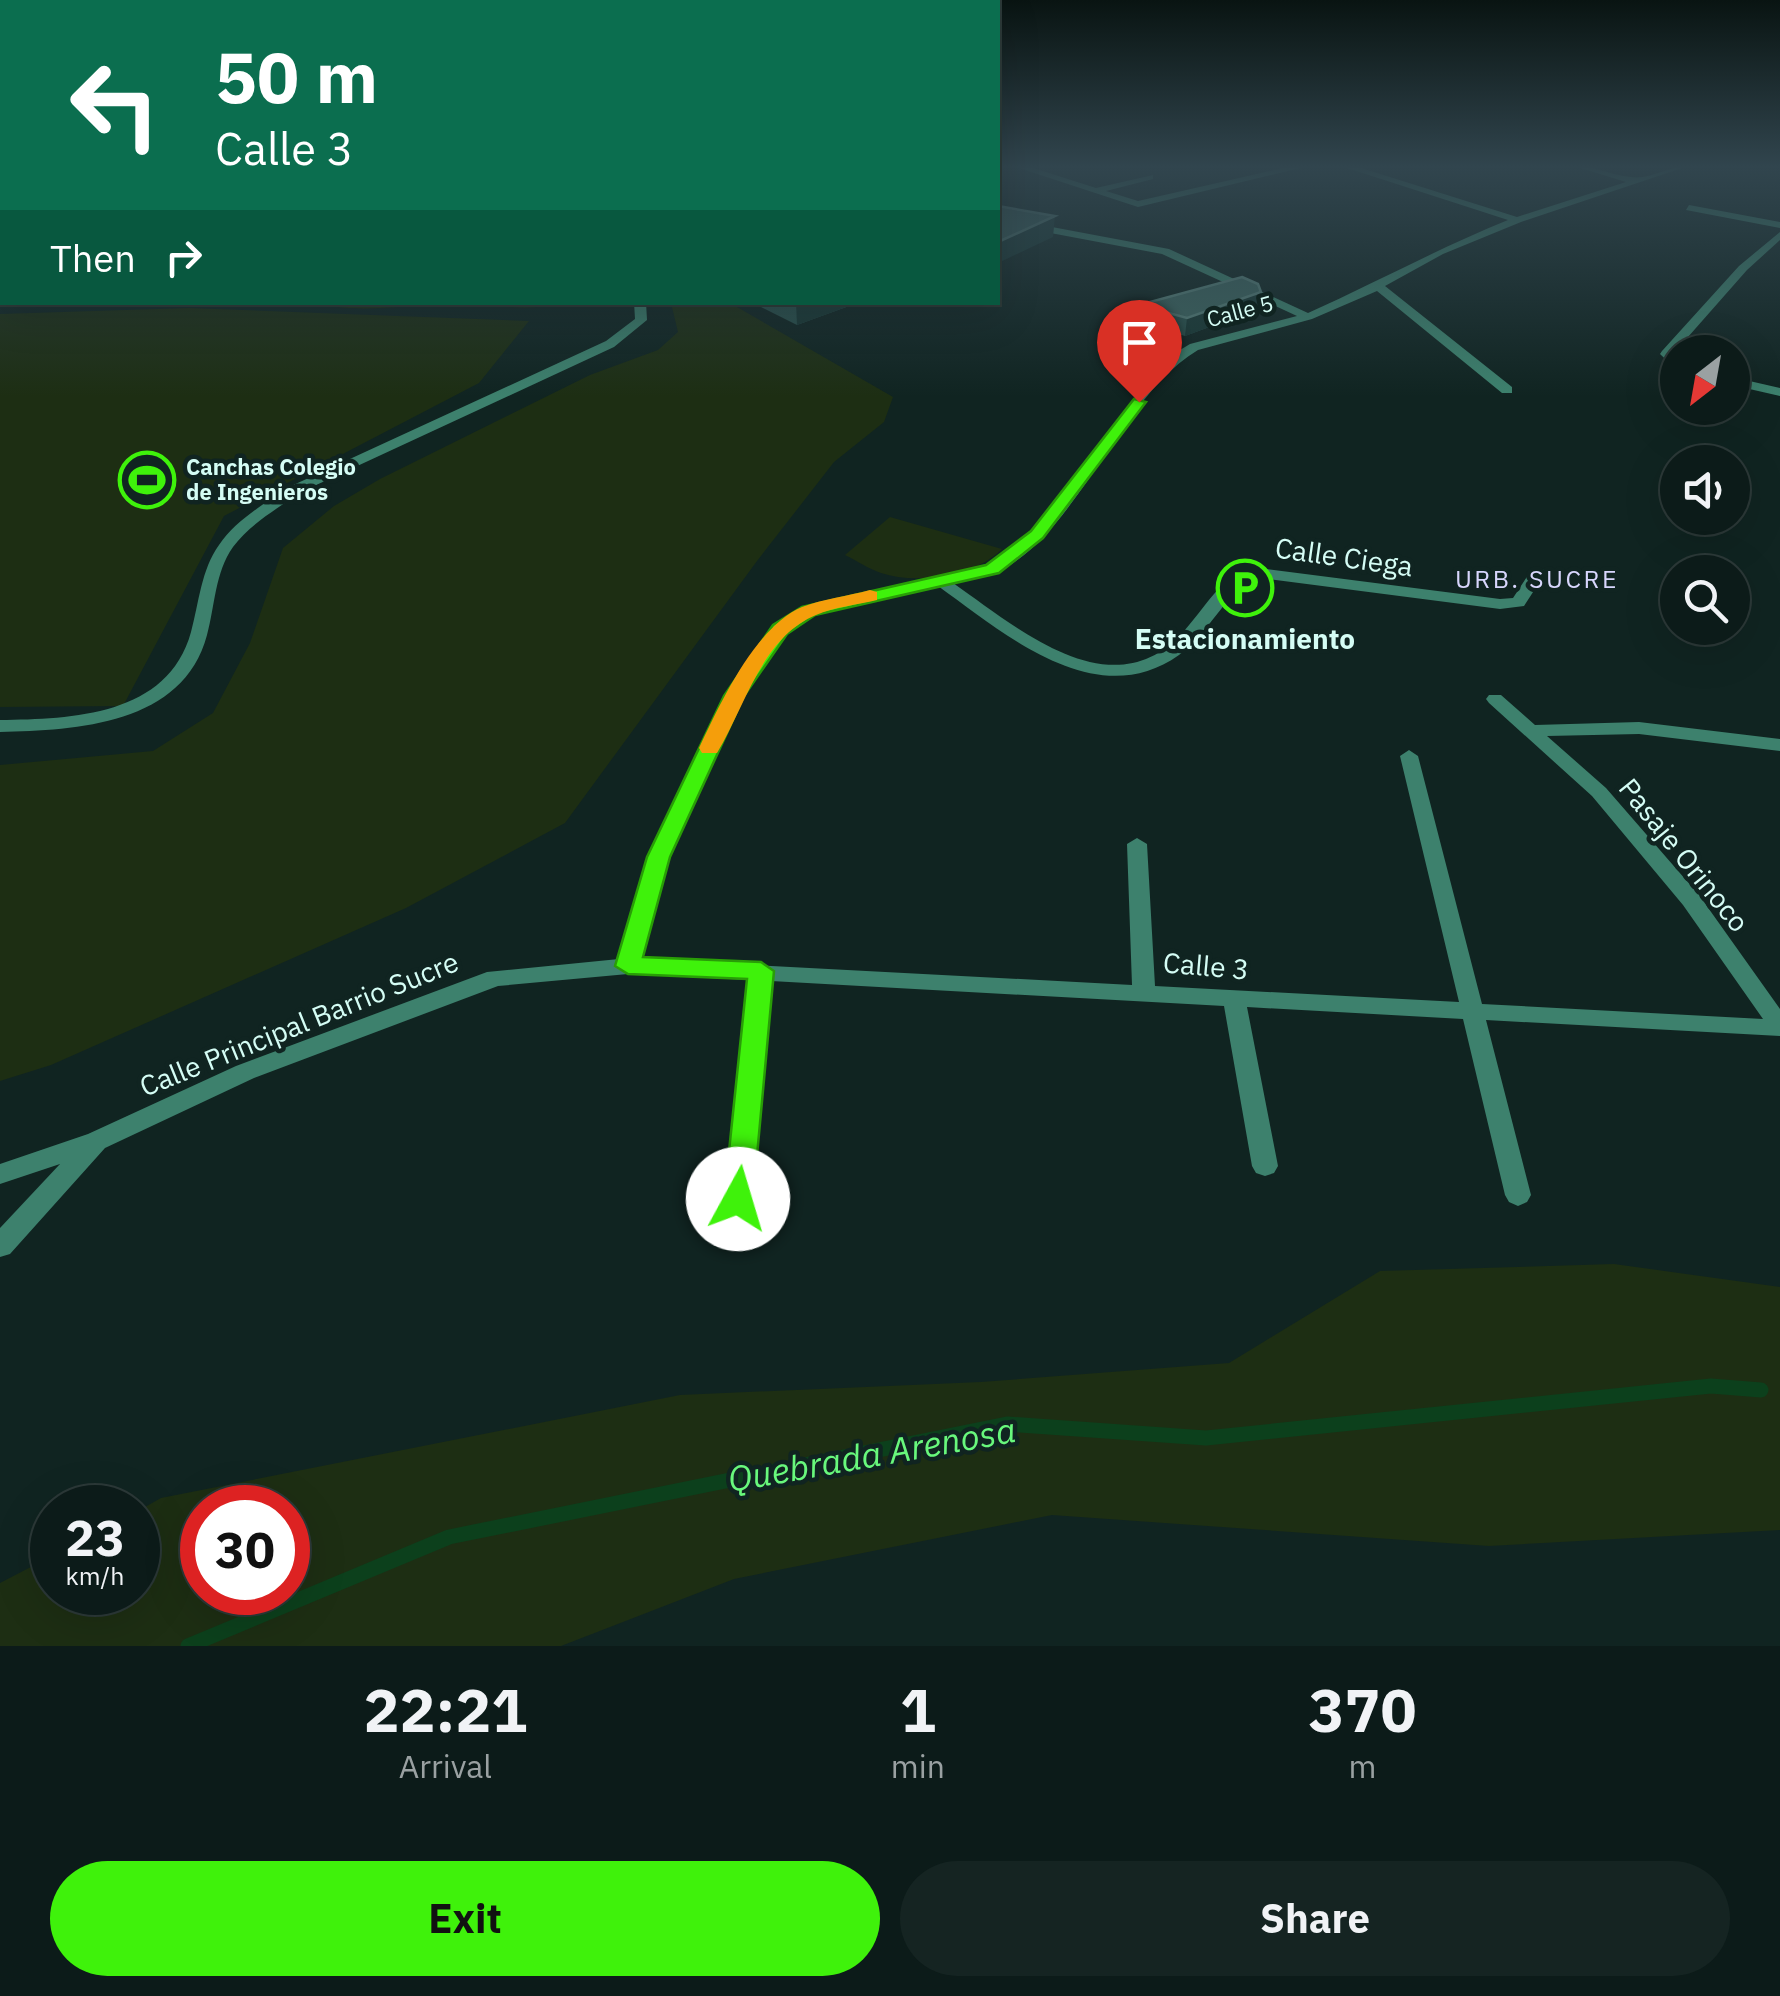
<!DOCTYPE html>
<style>
body{margin:0;font-family:"IBM Plex Sans",sans-serif;background:#152422;color:#f1f3f6;height:100vh;display:flex;flex-direction:column;font-size:38px;white-space:nowrap}
*{box-sizing:border-box;margin:0}
p{font-size:32px;color:#9aa1a2}
.icon{flex:none;width:55px;height:55px;fill:none;stroke:currentColor;stroke-width:2;stroke-linecap:round;stroke-linejoin:round}
.map{position:relative;height:1646px;overflow:hidden}
.details{display:flex;flex-direction:column;background:#0c1b19;flex:1}
.details>*{flex:none}
.hud{position:absolute;left:0px;top:0px;width:1000px;height:305px;box-shadow:0 10px 40px #0002,0 0 0 2px #2c3938;background:#0b6e4f;color:#fff;overflow:hidden}
.needle{width:65px;rotate:211deg}
.fabs{position:absolute;left:1660px;top:335px;display:grid;gap:20px}
.fabs a{display:grid;place-items:center;width:90px;height:90px;border-radius:50%;background:#0c1b19;box-shadow:0 10px 40px #0002,0 0 0 2px #2c3938;font-size:50px}
.speed{position:absolute;left:30px;top:1485px;display:flex;gap:20px;font-size:50px;font-weight:700;text-align:center}
.speed>*{display:grid;place-content:center;width:130px;height:130px;border-radius:50%;background:#0c1b19;box-shadow:0 10px 40px #0002,0 0 0 2px #2c3938;line-height:1}
.speed small{font-size:25px;font-weight:400}
.speed .limit{border:15px solid #d22;background:#fff;color:#111}
.pin{position:absolute;display:grid;place-items:center;width:85px;height:85px;color:#fff;margin:-102px -42px;border-radius:50% 50% 50% 0;rotate:-45deg;box-shadow:0 0 10px #0007}
.pin .icon{rotate:45deg}
.me{position:absolute;width:110px;margin:-55px;rotate:6deg;stroke-linejoin:round;filter:drop-shadow(0 0 8px #0008)}
.turn{display:flex;align-items:center;gap:35px;height:210px;padding:0 50px;font-size:45px}
.turn .icon{width:130px;height:130px;stroke-width:2.5}
.turn b{display:block;font-size:70px;line-height:85px}
.then{display:flex;align-items:center;height:95px;padding:0 50px;background:#0003;gap:20px;font-size:38px}
.eta{display:flex;justify-content:space-evenly;align-items:center;height:170px;text-align:center}
.eta b{font-size:60px;font-weight:800;line-height:70px}
.button{display:flex;gap:20px;margin-top:auto;padding:20px 50px}
.button a{flex:1;height:115px;border-radius:60px;background:#3ff20b;color:#111;font-size:40px;font-weight:800;line-height:115px;text-align:center}
.button a+a{background:#152422;color:#f1f3f6}
.map>svg:first-child{display:block}
.green{fill:#1d2e13;fill-rule:evenodd}
.lines{fill:none;stroke-linecap:round;stroke-linejoin:round}
.stream{stroke:#0c401c;stroke-width:15}
.street{fill:#3d816d;fill-rule:evenodd}
.wall{fill:#2a514c}
.shaded-wall{fill:#183733}
.building{fill:#3c635e;stroke:#547c76;stroke-width:2.5}
.route{fill:#3ff20b;stroke:#299d07;stroke-width:2.5}
.slow{fill:#f59e0b}
.labels{text-anchor:middle;stroke-width:9;stroke-linejoin:round;paint-order:stroke}
.far-street-label{font-size:22px;fill:#d5fdf5;stroke:#102421}
.far-poi-label{font-size:22px;font-weight:bold;fill:#d5fdf5;stroke:#102421;text-anchor:start}
.far-neighbourhood-label{font-size:25px;letter-spacing:2.5px;fill:#d8d6fd;stroke:#102421}
.street-label{font-size:28px;fill:#d5fdf5;stroke:#102421}
.poi-label{font-size:28px;font-weight:bold;fill:#d5fdf5;stroke:#102421}
.near-water-label{font-size:35px;font-style:italic;fill:#68f87c;stroke:#102421}
</style>
<div class="map">
<svg width="1780" height="1646" viewBox="0 0 1780 1646">
<rect width="100%" height="100%" fill="#102421"/>
<g class="green">
<path d="M315,303L563,302V303C526,313 486,303 447,304C401,305 360,314 315,303Z"/>
<path d="M671,303H730L893,397L884,422L834,462L757,561L565,823L406,908L51,1065L0,1081V765L153,751L213,713L250,643L283,548L334,506L380,479L590,375L658,350L678,332Z"/>
<path d="M189,308L529,321L479,383L224,516L123,706L0,707V314Z"/>
<path d="M890,517L1002,549C976,576 917,585 881,573C869,569 857,561 845,555Z"/>
<path d="M1614,1264L1780,1287V1530L1489,1546L1052,1515L734,1579L561,1646H0V1583L52,1556V1592H138V1511L161,1498L680,1395L981,1382L1229,1363L1380,1271ZM202,1508H288V1592H202Z"/>
</g>
<g class="lines">
<path class="stream" d="M188,1646L449,1537L1007,1424L1206,1438L1711,1386L1761,1390"/>
<g class="street">
<path d="M1013,166H1027L1096,188L1153,175V179L1106,191L1138,201L1292,166H1309L1138,207Z"/>
<path d="M1341,166H1355L1517,217L1626,182L1574,166C1594,166 1611,175 1631,177C1649,180 1669,166 1688,166L1521,222L1443,254L1385,286L1512,387V393H1502L1377,291L1312,319L1198,350C1119,397 1081,530 998,572C986,578 967,579 953,583C1018,628 1113,712 1184,631C1204,609 1221,577 1250,567L1500,599L1513,598L1532,569H1544L1546,572L1524,606L1500,609L1253,577C1223,598 1208,634 1179,655C1096,714 1005,634 938,586L814,615L786,634L743,696L669,857L641,959L1132,985L1127,844L1137,838L1147,844L1155,986L1459,1002L1400,756L1409,750L1418,756L1482,1004L1763,1019L1683,905L1592,796L1489,703L1486,699L1489,695H1501L1535,725L1639,722L1780,739V751L1639,734L1547,736L1606,788L1699,895L1780,1009V1036L1486,1020L1531,1195L1527,1202L1518,1206L1509,1202L1505,1195L1463,1019L1247,1007L1278,1166L1274,1173L1265,1176L1256,1173L1252,1166L1224,1006L771,981L752,1199L748,1206L739,1210L730,1206L726,1199L749,980L628,974L498,986L254,1078L105,1148L10,1254L0,1257V1228L60,1164L0,1184V1164L88,1134L236,1066L487,972L619,959L649,857L725,696L774,626L802,607L987,565L1032,532L1148,380L1175,353L1190,344L1297,316L1162,254L998,223V217L1169,249L1308,313C1375,283 1439,248 1508,220Z"/>
<path d="M1689,205L1780,222V228L1686,210Z"/>
<path d="M1780,232V240L1747,270L1673,354L1678,359V371L1660,354L1662,351L1739,266Z"/>
<path d="M634,302H646L647,320L614,347L299,493C277,509 250,524 233,547C215,572 215,606 207,635C183,725 77,730 0,732V720C72,719 168,716 191,632C199,603 201,570 219,545C236,520 264,504 289,487L606,341L635,319Z"/>
<path d="M1732,377L1780,388V396L1732,385Z"/>
</g>
</g>
<g class="wall">
<path d="M1261,292L1258,309L1185,336L1138,322L1139,305Z"/>
<path d="M751,302H860L797,325Z"/>
</g>
<g class="shaded-wall">
<path d="M1055,216L1053,237L998,263V242Z"/>
<path d="M1261,292L1258,309L1185,336L1187,318Z"/>
<path d="M796,302H860L797,325Z"/>
</g>
<g class="building">
<path d="M998,205V206L1055,216L998,242Z"/>
<path d="M1242,277L1258,284L1261,292L1187,318L1139,305Z"/>
</g>
<linearGradient id="sky" x2="0" y2="1"><stop stop-color="#091412"/><stop offset="0.42" stop-color="#31454e"/><stop offset="1" stop-color="#31454e" stop-opacity="0"/></linearGradient>
<rect width="1780" height="397" fill="url(#sky)"/>
<path class="route" d="M1134,399L1146,402L1043,538L999,573L815,615L787,634L744,696L670,857L643,957L761,962L774,971L753,1199L749,1207L738,1211L728,1207L724,1199L747,979L628,974L615,966L647,857L724,696L773,625L802,607L986,565L1031,531Z"/>
<path class="slow" d="M870,590L877,592V600C857,605 834,607 816,615C762,637 745,707 717,753H702L699,748C720,704 755,627 802,607C823,599 848,596 870,590Z"/>
<defs>
<g id="stadium-ring" transform="scale(2.875)"><circle r="9.5" fill="#102421" stroke="#3ff20b" stroke-width="1.5"/><path d="M0-5a6.5 5 0 1 0 0 10a6.5 5 0 1 0 0-10ZM-3.5-1.8h7v3.6h-7Z" fill="#3ff20b"/></g>
<g id="parking-ring" transform="scale(2.875)"><circle r="9.5" fill="#102421" stroke="#3ff20b" stroke-width="1.5"/><path d="M-3.5-5.5H1a3.5 3.5 0 0 1 0 7H-1V5.5H-3.5ZM-1-3.4V-.6H.8a1.4 1.4 0 0 0 0-2.8Z" fill="#3ff20b"/></g>
</defs>
<g fill-rule="evenodd">
<use href="#stadium-ring" x="147" y="480"/>
<use href="#parking-ring" x="1245" y="588"/>
</g>
<g class="labels">
<g class="far-street-label">
<text transform="translate(1240 311) rotate(-15)" y="8">Calle 5</text>
</g>
<g class="far-poi-label">
<text x="186" y="475">Canchas Colegio<tspan x="186" dy="25">de Ingenieros</tspan></text>
</g>
<g class="far-neighbourhood-label">
<text x="1537" y="588">URB. SUCRE</text>
</g>
<g class="street-label">
<text transform="translate(1344 557) rotate(8)" y="10">Calle Ciega</text>
<text transform="translate(1684 855) rotate(51)" y="10">Pasaje Orinoco</text>
<text transform="translate(1206 966) rotate(5)" y="10">Calle 3</text>
<text transform="translate(299 1024) rotate(-22)" y="10">Calle Principal Barrio Sucre</text>
</g>
<g class="poi-label">
<text x="1245" y="649">Estacionamiento</text>
</g>
<g class="near-water-label">
<text transform="translate(872 1455) rotate(-10)" y="12">Quebrada Arenosa</text>
</g>
</g>
</svg>
<div class="fabs">
<a><svg class="needle" viewBox="-14 -14 28 28"><path d="M0-13l5 13h-10z" fill="#e53935"/><path d="M0 13l5-13h-10z" fill="#9aa1a2"/></svg></a>
<a><svg class="icon" aria-label="sound" viewBox="0 0 24 24"><path d="M4 9h4l5-4v14l-5-4H4zM17 9q2 3 0 6"/></svg></a>
<a><svg class="icon" aria-label="search" viewBox="0 0 24 24"><circle cx="10" cy="10" r="6"/><path d="M15 15l6 6"/></svg></a>
</div>
<div class="speed"><div>23<small>km/h</small></div><div class="limit">30</div></div>
<div class="pin" style="left:1139px;top:402px;background:#d93025"><svg class="icon" aria-label="arrive" viewBox="0 0 24 24"><path d="M6 21V4h12l-3 4 3 4H6"/></svg></div>
<svg class="me" style="left:738px;top:1199px" viewBox="-20 -20 40 40"><circle r="19" fill="#fff"/><path d="M0-13L10 11 0 6-10 11z" fill="#3ff20b"/></svg>
<div class="hud">
<div class="turn"><svg class="icon" aria-label="left" viewBox="0 0 24 24"><path d="M17 20v-9H6M10 6l-5 5 5 5"/></svg><div><b>50 m</b>Calle 3</div></div>
<div class="then">Then<svg class="icon" aria-label="right" viewBox="0 0 24 24"><path d="M7 20v-9h11M14 6l5 5-5 5"/></svg></div>
</div>
</div>
<section class="details">
<div class="eta">
<div><b>22:21</b><p>Arrival</p></div>
<div><b>1</b><p>min</p></div>
<div><b>370</b><p>m</p></div>
</div>
<div class="button"><a>Exit</a><a>Share</a></div>
</section>
